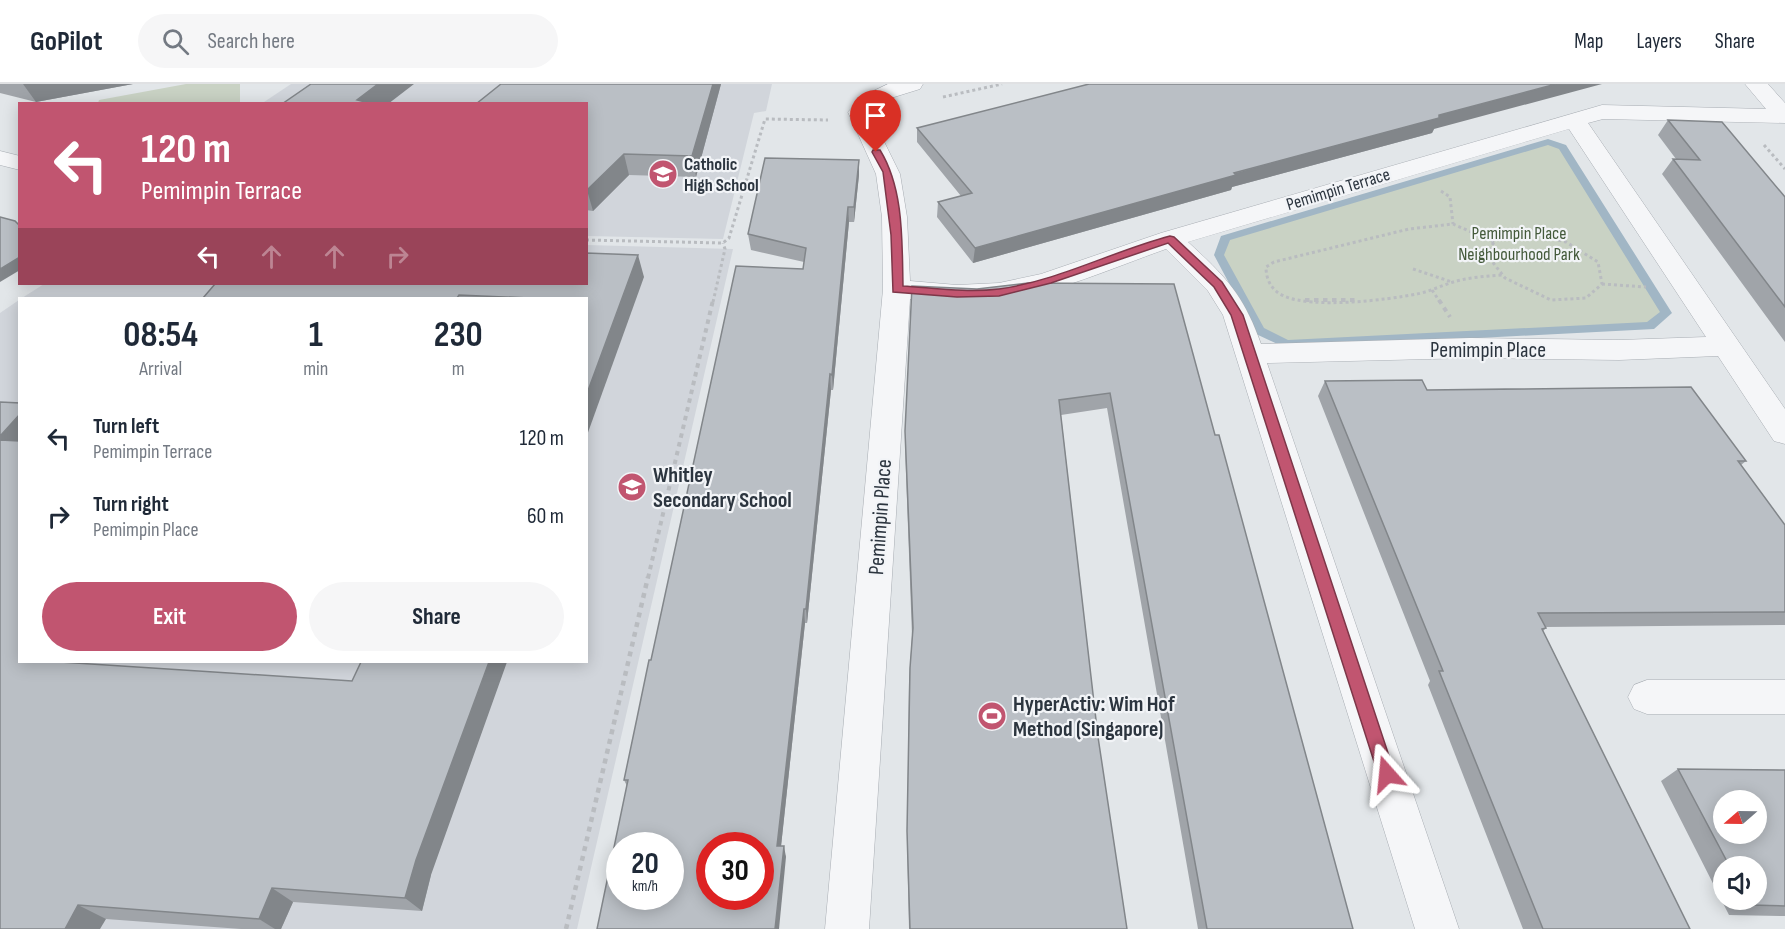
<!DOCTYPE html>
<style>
body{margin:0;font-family:"Sofia Sans Condensed",sans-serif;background:#f6f6f7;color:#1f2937;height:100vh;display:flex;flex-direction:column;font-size:22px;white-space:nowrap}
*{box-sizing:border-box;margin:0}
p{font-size:20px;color:#747a83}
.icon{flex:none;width:33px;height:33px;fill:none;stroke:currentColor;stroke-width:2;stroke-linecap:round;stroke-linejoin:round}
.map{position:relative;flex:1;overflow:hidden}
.side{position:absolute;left:18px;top:213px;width:570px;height:366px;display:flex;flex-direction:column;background:#fff;border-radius:0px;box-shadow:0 3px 15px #0003}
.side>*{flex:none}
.guide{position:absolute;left:18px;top:18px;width:570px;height:183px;border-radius:0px;box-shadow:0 3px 15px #0003;background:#c15570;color:#fff;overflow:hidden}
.needle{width:39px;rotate:250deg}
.buttons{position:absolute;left:1713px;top:706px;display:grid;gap:12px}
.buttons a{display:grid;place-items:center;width:54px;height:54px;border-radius:50%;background:#fff;box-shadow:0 3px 15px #0003;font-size:30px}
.speed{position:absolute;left:606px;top:748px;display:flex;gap:12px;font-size:30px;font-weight:700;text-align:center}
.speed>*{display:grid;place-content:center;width:78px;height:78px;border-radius:50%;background:#fff;box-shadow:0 3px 15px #0003;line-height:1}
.speed small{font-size:15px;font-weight:400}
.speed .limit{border:9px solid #d22;background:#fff;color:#111}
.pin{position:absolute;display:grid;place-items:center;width:51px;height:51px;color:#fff;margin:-62px -26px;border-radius:50% 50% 50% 0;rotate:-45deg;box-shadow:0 0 6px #0007}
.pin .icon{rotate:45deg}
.me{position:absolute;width:66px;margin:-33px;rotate:342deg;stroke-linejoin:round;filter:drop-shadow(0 0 4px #0008)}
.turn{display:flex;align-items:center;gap:21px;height:126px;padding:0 24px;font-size:27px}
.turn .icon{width:78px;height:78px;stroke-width:2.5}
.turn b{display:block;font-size:42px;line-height:51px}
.lanes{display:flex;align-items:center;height:57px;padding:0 24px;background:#0003;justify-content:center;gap:30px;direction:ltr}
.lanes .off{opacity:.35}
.eta{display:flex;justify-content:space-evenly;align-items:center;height:102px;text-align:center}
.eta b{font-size:36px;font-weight:700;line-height:42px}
.button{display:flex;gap:12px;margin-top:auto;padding:12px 24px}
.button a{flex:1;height:69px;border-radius:36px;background:#c15570;color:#fff;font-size:24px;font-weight:700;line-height:69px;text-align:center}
.button a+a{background:#f6f6f7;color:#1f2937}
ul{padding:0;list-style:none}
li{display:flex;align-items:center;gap:18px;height:78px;padding:0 24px}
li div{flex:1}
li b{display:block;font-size:22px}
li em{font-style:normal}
header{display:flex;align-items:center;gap:36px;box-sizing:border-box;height:84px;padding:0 30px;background:#fff;border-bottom:2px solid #e0e1e3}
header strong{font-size:28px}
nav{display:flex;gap:33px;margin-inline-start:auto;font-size:21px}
.search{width:420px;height:54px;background:#f6f6f7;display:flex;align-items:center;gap:15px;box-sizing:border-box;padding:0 21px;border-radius:33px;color:#747a83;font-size:22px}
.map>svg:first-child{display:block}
.built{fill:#d1d5db}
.green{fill:#c9d2c4}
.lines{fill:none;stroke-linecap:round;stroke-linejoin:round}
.stream{fill:#a1b6c5;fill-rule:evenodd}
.minor-casing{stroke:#a8adb3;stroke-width:1}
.path-far2{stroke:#b9bcc0;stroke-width:3;stroke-dasharray:3 3;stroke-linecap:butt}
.path-far1{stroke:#b9bcc0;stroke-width:4;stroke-dasharray:4.5 4.5;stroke-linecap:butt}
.path{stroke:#b9bcc0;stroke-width:4.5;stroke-dasharray:5 5;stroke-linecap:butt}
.minor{fill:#f5f6f8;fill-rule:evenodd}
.wall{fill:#a0a4a9;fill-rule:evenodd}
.shaded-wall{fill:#82868a}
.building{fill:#babfc5;stroke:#82868a;stroke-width:1.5;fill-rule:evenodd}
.route{fill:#c15570;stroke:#7d3749;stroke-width:1.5}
.labels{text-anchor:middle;stroke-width:4.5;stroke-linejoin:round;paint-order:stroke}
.far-poi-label{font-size:18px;font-weight:bold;fill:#2c353f;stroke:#f2f4f7;text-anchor:start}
.far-street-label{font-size:18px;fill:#2c353f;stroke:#f2f4f7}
.far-park-label{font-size:18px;fill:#445a3b;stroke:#f2f4f7}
.street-label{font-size:22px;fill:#2c353f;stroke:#f2f4f7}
.poi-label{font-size:22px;font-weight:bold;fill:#2c353f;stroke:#f2f4f7;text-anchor:start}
</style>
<header>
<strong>GoPilot</strong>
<div class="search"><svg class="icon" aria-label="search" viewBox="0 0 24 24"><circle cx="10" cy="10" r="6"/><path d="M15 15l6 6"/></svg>Search here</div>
<nav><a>Map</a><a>Layers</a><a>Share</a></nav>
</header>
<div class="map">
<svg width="1785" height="845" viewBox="0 0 1785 845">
<rect width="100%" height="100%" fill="#e2e6e9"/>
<g class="built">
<path d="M291,0H772L766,27L754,29L723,155L587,152L586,20H261Z"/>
<path d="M587,161L733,165L577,845H0V229L19,216L20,578H586V214H22L44,200H586Z"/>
</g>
<g class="green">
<path d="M186,0H240V19H98L99,16Z"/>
<path d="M1548,58L1563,63L1666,229L1650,242L1286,260L1260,247L1219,171L1225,154Z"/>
</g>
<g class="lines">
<path class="stream" d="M1548,55L1566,61L1672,229L1654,245L1286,264L1256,250L1214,171L1221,152ZM1548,61L1559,65L1660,228L1647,238L1288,256L1264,244L1224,171L1230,156Z"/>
<g class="minor-casing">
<g id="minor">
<path d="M888,0H923L920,5L891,14L870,29L900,90L907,133L910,197L957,201L999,199L1041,190L1161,149L1602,21L1766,25L1745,0H1768L1785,19V39L1603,35L1588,39L1785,325V360L1774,357L1718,272L1619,276L1470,274L1267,279L1459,845H1415L1223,231L1208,207L1166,165C1112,184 1055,210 998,217C968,220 939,217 910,215L869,845H825L883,205L882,133L876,90L848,28L863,12ZM1569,45L1706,253L1619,256L1470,254L1261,260C1244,211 1225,192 1188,158Z"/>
<path d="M0,67L20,72V86L0,81Z"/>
<path d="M1647,596H1785V630H1647L1634,625L1628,613L1634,601Z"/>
</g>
</g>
<g class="path-far2">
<path d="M943,13L1002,0"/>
<path d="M1764,61L1785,85"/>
<path d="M1441,107L1450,113L1453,140"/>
<path d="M1535,150L1566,158L1598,178L1602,200L1586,214L1551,216L1505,194L1487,171L1496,154Z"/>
<path d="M586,156L723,159L729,154L765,35L828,36"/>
<path d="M1494,158L1453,140L1409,145L1274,178L1266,183C1266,196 1272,207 1284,212C1313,225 1386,216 1417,210C1432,207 1446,199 1461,196C1474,193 1488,192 1502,191"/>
<path d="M1413,185L1452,198"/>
<path d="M1602,200L1646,203"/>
<path d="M1432,206L1440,218"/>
<path d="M713,218L725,165L723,159"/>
</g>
<g class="path-far1">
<path d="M1305,216H1357"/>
<path d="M1439,216L1450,233"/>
<path d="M648,494L713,216"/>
</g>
<path class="path" d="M566,845L648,493"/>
<use href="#minor" class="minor"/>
</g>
<g class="wall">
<path d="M0,0H133L36,18L0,9Z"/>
<path d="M721,0L696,93L629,91L593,127L586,126V20Z"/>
<path d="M1668,36L1785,113V258L1662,90L1673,75H1676L1658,51Z"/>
<path d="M917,44L1434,45L1432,49L1232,103L1231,106L973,179L937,133L938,118L961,112L917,58Z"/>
<path d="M859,91L854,138H849L833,306H831L807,539H805L781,762L786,773L627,702L624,696L651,576L803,185L804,178L751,166L748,150Z"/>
<path d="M644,193L586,214H203Z"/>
<path d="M912,202L1215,351L1353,845H1198L1107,324L1061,331L1098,653L1127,845H909L907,758L909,597L912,552L905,362Z"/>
<path d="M1325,297L1746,377L1741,381L1785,441V541L1545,543L1546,544L1543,547L1690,845H1523L1428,601L1430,597L1318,312Z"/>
<path d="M75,579L431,791L422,827L293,818L281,845H241L106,835L0,845Z"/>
<path d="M1678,685L1785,686V832L1729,831L1661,697ZM1724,783H1756V816H1724Z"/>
</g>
<g class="shaded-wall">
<path d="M23,0H133L36,18Z"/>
<path d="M378,0H414L388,20H359L357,16Z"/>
<path d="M713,0H721L696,93L692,72Z"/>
<path d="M1556,0H1602L1434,45L1432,49L1232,103L1231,106L973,179L975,164L1439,31Z"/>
<path d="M624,70L629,91L593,127L587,106Z"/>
<path d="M859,76V91L854,138V123Z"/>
<path d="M848,123L849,138L833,306L832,291Z"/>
<path d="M638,171L644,193L586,354V312Z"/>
<path d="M20,173V186L0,198V185Z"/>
<path d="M830,290L831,306L807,539L806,525Z"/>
<path d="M20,330V375L0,360V352Z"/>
<path d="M804,525L805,539L780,772L777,762Z"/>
<path d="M489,578H507L431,791L422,827L405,814L416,776Z"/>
<path d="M784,762L786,773L779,845H775Z"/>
<path d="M272,804L293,818L281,845H275L259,835Z"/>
<path d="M78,821L106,835L100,845H65Z"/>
</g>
<g class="building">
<path d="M311,0H378L357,16L373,20H282Z"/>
<path d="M501,0H713L692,72L624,70L587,106L586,20H476Z"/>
<path d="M1089,0H1556L1439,31V34L1234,89L1236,91L975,164L938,118L972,109L917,44Z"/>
<path d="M1668,36L1722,38L1785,113V223L1673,75L1700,76Z"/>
<path d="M765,74L859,76L854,123H848L832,291L830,290L806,525H804L777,762H784L775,845H597L628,696H624L637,634L649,576H651L736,182L803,185L806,164L748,150ZM620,762H670V813H620ZM710,762H760V813H710Z"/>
<path d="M0,133L15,137L20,142V173L0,185Z"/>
<path d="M586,169L638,171L586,312V214H529L459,211L457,214H203L215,200H586Z"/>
<path d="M1028,199L1174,200L1215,351H1219L1353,845H1207L1110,309L1059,316L1098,653L1127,845H910L907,747L910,584L913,544L905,347L912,202L977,205Z"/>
<path d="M1422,296L1427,306L1691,303L1746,377H1738L1785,441V528L1538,529L1546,544L1542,545L1690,845H1543L1439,587H1443L1325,297Z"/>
<path d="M0,318L20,319V330L0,352Z"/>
<path d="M0,356L20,357V578H60L352,597L361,578H489L416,776L405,814L272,804L259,835L78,821L65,845H0Z"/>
<path d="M1678,685L1785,686V822L1750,821L1747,816H1756V783H1730ZM1724,717H1756V750H1724Z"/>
</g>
<path class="route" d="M873,66H880C904,105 902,157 903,202C934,204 967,209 999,205C1058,197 1113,167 1170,152L1174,153L1222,198L1243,231L1395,690L1393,696L1387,698L1381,696L1378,690L1231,231L1214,203L1168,159L1051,199L999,212L957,213L893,208L891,151L883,88L872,68Z"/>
<defs>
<g id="school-disc" transform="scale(1.5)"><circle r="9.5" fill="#c15570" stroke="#f2f4f7"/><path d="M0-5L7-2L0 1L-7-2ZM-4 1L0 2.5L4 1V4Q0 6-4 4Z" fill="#fff"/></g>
<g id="stadium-disc" transform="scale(1.5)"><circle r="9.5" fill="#c15570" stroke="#f2f4f7"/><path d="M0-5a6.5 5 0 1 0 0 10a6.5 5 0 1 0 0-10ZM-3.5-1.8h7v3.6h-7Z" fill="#fff"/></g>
</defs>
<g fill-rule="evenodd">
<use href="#school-disc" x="663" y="90"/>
<use href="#school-disc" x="632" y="403"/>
<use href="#stadium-disc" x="992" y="632"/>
</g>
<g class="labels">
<g class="far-poi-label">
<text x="684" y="86">Catholic<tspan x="684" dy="21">High School</tspan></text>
</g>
<g class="far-street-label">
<text transform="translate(1338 105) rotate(-17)" y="6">Pemimpin Terrace</text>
</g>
<g class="far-park-label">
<text x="1519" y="155">Pemimpin Place<tspan x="1519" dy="21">Neighbourhood Park</tspan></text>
</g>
<g class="street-label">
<text x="1488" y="273">Pemimpin Place</text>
<text transform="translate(879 433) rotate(-86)" y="8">Pemimpin Place</text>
</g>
<g class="poi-label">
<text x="653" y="398">Whitley<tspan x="653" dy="25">Secondary School</tspan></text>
<text x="1013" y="627">HyperActiv: Wim Hof<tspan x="1013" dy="25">Method (Singapore)</tspan></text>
</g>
</g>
</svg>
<div class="buttons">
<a><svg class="needle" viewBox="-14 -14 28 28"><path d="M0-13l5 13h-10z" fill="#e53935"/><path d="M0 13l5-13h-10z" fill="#747a83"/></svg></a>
<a><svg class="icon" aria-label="sound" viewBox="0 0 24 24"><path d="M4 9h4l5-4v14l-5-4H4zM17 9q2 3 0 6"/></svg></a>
</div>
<div class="speed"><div>20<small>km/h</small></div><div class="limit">30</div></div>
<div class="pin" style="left:876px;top:68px;background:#d93025"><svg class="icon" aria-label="arrive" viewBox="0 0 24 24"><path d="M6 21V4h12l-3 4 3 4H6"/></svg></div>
<svg class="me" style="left:1387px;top:690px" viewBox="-20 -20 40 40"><path d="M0-17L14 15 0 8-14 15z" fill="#c15570" stroke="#fff" stroke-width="4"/></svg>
<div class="guide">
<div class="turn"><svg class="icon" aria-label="left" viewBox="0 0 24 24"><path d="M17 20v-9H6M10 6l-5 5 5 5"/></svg><div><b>120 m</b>Pemimpin Terrace</div></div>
<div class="lanes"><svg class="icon" aria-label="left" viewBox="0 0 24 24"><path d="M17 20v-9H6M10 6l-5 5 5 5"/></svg><svg class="icon off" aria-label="ahead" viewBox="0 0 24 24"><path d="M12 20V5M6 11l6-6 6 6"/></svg><svg class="icon off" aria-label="ahead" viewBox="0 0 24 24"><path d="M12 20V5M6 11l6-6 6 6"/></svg><svg class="icon off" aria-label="right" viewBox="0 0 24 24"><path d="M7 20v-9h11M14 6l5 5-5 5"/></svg></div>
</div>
<section class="side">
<div class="eta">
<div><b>08:54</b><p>Arrival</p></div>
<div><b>1</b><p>min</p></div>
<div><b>230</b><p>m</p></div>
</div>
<ul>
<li><svg class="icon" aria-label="left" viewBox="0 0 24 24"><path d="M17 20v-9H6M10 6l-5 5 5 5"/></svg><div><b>Turn left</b><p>Pemimpin Terrace</p></div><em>120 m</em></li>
<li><svg class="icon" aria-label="right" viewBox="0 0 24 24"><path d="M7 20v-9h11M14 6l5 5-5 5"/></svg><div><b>Turn right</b><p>Pemimpin Place</p></div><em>60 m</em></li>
</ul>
<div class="button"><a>Exit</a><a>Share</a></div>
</section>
</div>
